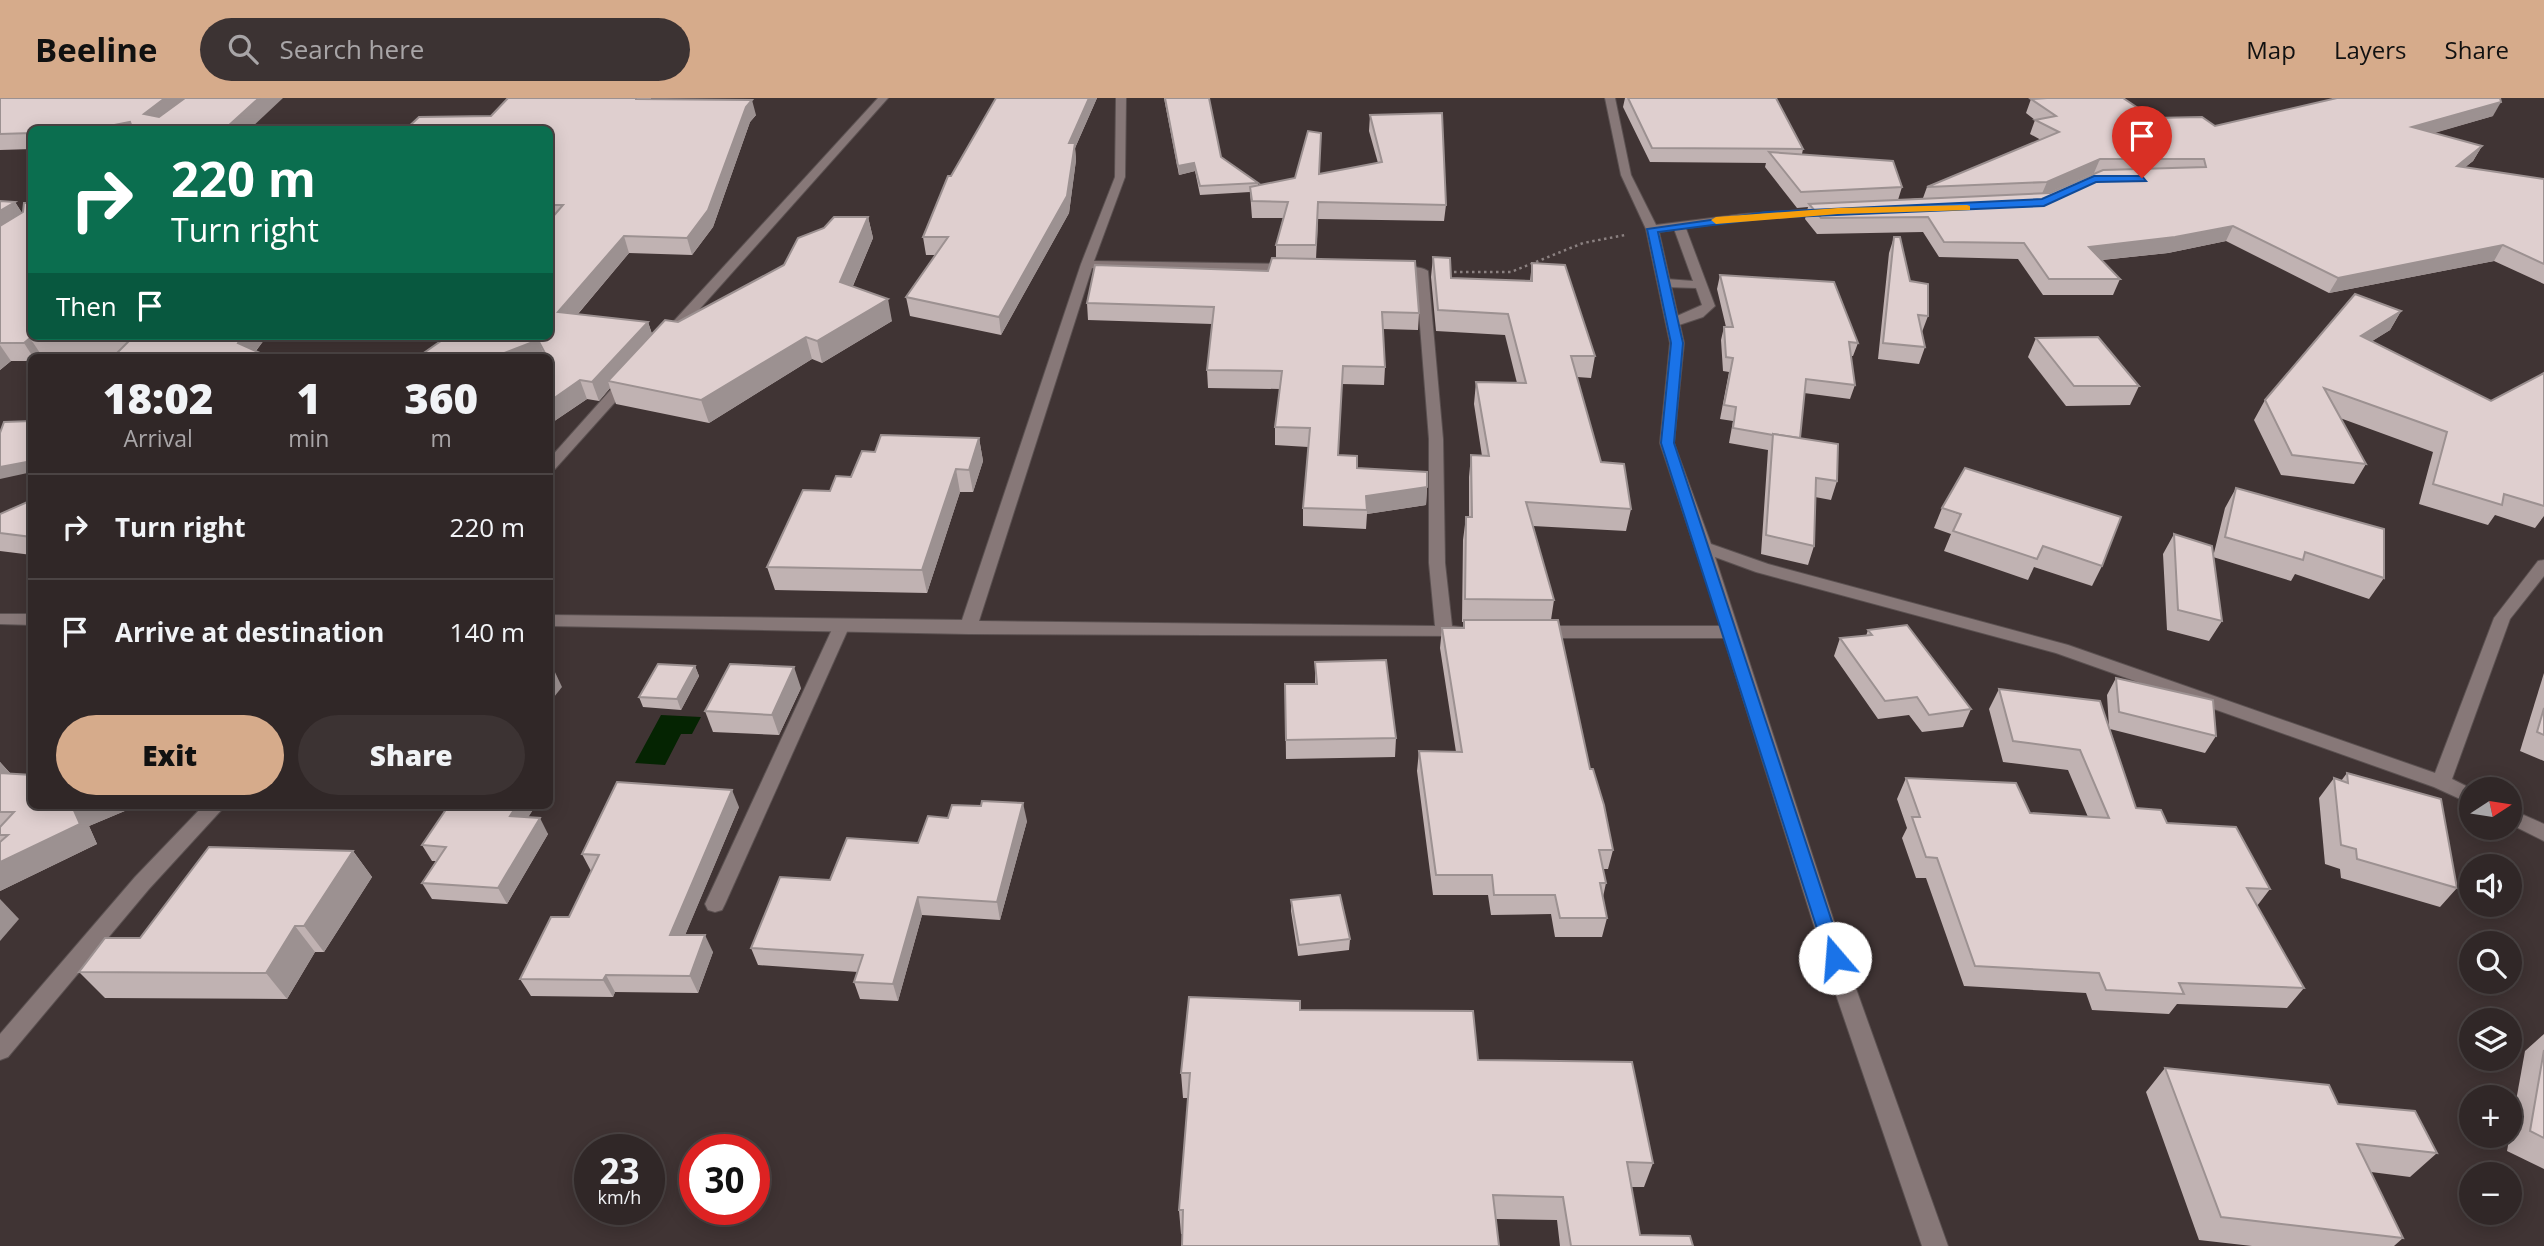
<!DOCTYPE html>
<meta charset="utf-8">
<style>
body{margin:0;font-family:"Open Sans",sans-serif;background:#3c3333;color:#f1f3f6;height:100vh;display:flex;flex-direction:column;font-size:26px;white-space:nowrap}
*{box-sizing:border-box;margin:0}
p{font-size:23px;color:#a8a5a7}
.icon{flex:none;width:38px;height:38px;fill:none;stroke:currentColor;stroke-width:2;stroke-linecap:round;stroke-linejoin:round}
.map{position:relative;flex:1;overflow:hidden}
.details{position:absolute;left:28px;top:256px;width:525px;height:455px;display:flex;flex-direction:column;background:#302727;border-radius:10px;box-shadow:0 4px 18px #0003,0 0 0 2px #4b4444}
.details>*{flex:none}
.hud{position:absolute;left:28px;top:28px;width:525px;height:214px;border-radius:10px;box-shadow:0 4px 18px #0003,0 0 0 2px #4b4444;background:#0b6e4f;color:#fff;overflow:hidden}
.needle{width:46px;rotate:78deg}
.fabs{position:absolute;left:2459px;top:679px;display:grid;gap:14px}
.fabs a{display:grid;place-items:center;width:63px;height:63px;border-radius:50%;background:#302727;box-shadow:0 4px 18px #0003,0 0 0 2px #4b4444;font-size:35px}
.speed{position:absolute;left:574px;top:1036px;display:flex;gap:14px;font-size:35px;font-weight:700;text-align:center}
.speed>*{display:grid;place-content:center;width:91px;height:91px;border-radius:50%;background:#302727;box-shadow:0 4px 18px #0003,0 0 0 2px #4b4444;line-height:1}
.speed small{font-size:18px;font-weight:400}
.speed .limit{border:10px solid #d22;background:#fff;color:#111}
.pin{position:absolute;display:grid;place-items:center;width:60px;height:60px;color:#fff;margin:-72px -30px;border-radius:50% 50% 50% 0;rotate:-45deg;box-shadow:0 0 7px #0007}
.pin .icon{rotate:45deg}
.me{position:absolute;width:77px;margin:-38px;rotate:342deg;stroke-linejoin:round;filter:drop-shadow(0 0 5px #0008)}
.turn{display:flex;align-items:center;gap:24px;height:147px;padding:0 28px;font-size:32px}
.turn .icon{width:91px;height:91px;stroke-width:2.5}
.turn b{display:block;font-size:49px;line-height:60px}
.then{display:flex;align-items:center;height:66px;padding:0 28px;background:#0003;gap:14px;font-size:26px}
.eta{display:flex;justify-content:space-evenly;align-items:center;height:119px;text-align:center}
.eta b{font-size:42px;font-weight:800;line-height:49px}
.primary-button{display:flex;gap:14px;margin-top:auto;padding:14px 28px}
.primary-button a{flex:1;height:80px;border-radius:42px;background:#d6ab8b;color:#111;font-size:28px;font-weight:800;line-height:80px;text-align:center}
.primary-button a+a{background:#3c3333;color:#f1f3f6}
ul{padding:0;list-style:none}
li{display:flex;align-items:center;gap:21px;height:105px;padding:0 28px;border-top:2px solid #4b4444}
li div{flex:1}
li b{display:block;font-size:26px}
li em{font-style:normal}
header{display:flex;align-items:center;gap:42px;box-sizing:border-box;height:98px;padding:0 35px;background:#d6ab8b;color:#111}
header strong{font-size:33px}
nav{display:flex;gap:38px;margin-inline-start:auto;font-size:24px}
.search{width:490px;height:63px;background:#3c3333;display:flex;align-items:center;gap:18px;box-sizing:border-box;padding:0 24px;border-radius:38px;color:#a8a5a7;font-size:26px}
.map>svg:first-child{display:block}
.water{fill:#052402}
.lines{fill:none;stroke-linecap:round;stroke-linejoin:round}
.lane-casing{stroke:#5b5151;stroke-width:2}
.street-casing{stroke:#5b5151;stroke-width:2}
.path{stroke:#8b8181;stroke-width:2.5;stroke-dasharray:2.5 3.5;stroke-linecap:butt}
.lane{fill:#877878;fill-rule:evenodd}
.street{fill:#877878;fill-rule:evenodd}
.wall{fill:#c0b2b2}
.shaded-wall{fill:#9c9191}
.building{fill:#dfcfcf;stroke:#9c9191;stroke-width:2}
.route{fill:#1a73e8;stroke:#114b97;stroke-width:2}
.slow{fill:#f59e0b}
</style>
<header>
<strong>Beeline</strong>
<div class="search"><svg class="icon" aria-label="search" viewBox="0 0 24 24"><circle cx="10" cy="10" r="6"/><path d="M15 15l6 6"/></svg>Search here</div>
<nav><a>Map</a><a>Layers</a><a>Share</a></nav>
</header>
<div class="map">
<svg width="2544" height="1148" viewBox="0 0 2544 1148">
<rect width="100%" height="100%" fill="#403434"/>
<path class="water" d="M661,617L701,619L692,636H681L665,667L635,665Z"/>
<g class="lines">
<g class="lane-casing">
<g id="lane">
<path d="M1679,125L1685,128L1715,208L1703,219L1673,229L1668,228V222L1702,207L1696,190L1666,189L1660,185L1666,181L1693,183L1673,128Z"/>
<path d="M842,521L850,527L725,806L722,812L715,814L708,812L705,806L834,527Z"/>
</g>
</g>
<g class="street-casing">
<g id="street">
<path d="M878,0H888L672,242H662V236Z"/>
<path d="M1116,0H1126L1125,79L1094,163L1290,166L1296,170L1290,174L1092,170L979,523L1435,528L1429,465V341L1416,177H1392L1386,173C1395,167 1419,167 1428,173L1443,341L1445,465L1452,528L1470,530L1472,534L1470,538L968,536L550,528V517L962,522L1081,166L1115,79Z"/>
<path d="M1605,0H1615L1631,77L1656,127L1744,116L1830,110L1836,113L1830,116L1744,122L1659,134L1684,245L1674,345L1711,446L1768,466L2068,547L2435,675L2494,520L2538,463L2544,462V478L2510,521L2452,681L2472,691L2471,706L2434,689L2056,555L1756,474L1715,459L1854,885L1948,1148H1922L1832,885L1724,540H1537L1529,534L1537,528H1721L1660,345L1670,245L1646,131L1621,77Z"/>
<path d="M629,276L634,277V283L555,371L550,372V360L624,277Z"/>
<path d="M0,516H32V527L0,526Z"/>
<path d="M204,707H226L149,791L8,959L0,962V936L135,779Z"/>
<path d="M2510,711L2544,726V743L2510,726Z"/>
</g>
</g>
<path class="path" d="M1448,174H1511L1583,145L1625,137"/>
<use href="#lane" class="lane"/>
<use href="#street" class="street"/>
</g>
<g class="wall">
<path d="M0,0L252,29L307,30L308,32H32V51L0,52Z"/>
<path d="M508,0H651V1L756,17L750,24L713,129L692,157L629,155L578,216L648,224L652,236L678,224L784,167L868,119L873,140L853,188L892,223L822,265L812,261L709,325L616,306L610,290L599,303L587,301L550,326V259H418L550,238V32L491,18Z"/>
<path d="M996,0H1097L1075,50L1076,62L1069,115L1001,237L910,218L906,199L935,157H926L923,139L951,78Z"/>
<path d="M1164,0H1209L1221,59L1258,85V87L1378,65L1369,33L1370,17L1446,107L1444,123L1318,121L1316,161L1419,215L1418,232L1383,231L1385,269L1384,287L1342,286L1338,357L1357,370L1427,389L1426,407L1367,416L1366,431L1303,428V410L1308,349L1275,347V329L1280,291L1208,290L1207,272L1212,226L1088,222L1087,205L1268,173L1276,160V147L1283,120H1252L1250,94L1200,97L1195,73L1179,77Z"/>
<path d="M1625,0H1776L1803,51L1802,56L1902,89L1898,102L1923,100L1927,89L2041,42L2030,36L2035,22L2026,15L2031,1L2153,20L2215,28L2493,18L2433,35L2482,48L2473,63L2465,69L2544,81V186L2494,163L2329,195L2226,143L2168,155L2102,162L2120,181L2113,197H2043L2018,161L1939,159L1923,134L1817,136L1805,121L1808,109L1797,110L1765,69L1766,65L1650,64L1623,9Z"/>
<path d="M0,103L15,104L22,115L32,238H267L256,253L269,259L42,258L32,259V263H11L0,272Z"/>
<path d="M1894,139L1910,183L1928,218L1922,234L1925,249L1919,266L1878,261L1889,155Z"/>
<path d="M1433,159L1451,180L1530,183L1532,165L1595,258L1591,280L1577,279L1601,364L1631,411L1626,433L1533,428L1554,502L1551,522L1590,671L1613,752L1608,771H1603L1606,785L1603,799L1607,820L1602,839H1555L1551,816L1491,817L1488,797H1433L1417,673L1419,653L1456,654L1440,550L1442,530H1463L1464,524H1462L1463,442L1466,419H1469V379L1471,357L1482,358L1474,306L1476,284L1517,285L1505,237L1436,233L1431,179Z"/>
<path d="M1720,177L1858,245L1853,258H1851L1855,287L1850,301L1804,295L1800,340L1837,383L1831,402L1815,399L1814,448L1808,467L1761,456L1768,352L1729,345L1733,323L1720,321L1729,274L1723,273L1721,242L1724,229H1726L1717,191Z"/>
<path d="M2401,213L2390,232L2372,243L2491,303L2544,275V418L2535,430L2495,417L2488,427L2419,406L2433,354L2340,320L2366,366L2354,386L2281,377L2254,322L2265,302Z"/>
<path d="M2036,240L2139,288L2130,307L2066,308L2028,259Z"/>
<path d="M979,340L983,363L973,394H960L927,495L775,492L767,469L830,393L851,379L875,354Z"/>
<path d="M2236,390L2384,480L2369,501L2295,476L2291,483L2213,459L2222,523L2209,543L2167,532L2163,456L2174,436L2213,459L2225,410Z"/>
<path d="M32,402V457L0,453V416Z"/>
<path d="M1942,410L2102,468L2092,488L2034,469L2028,482L1944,453L1951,436L1934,430Z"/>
<path d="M1868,532L1971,611L1963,629L1922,634L1909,617L1878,621L1834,558L1840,540L1866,538Z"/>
<path d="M1315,564L1396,640L1395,659L1286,661L1285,586H1315Z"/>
<path d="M695,568L699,578L681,612L643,609L639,599Z"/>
<path d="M2544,575V663L2520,653Z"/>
<path d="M2116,580L2216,638L2205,655L2110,631L2136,710L2167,725L2270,791L2257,808L2304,890L2287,910L2177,906L2169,916L2092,912L2086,895L1964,888L1926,780H1916L1902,740L1907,730L1897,701L1906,680L2030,715L2088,719L2068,672L2003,664L1989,611L1999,591L2109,629L2107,597Z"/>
<path d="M801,590L779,637L713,634L705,613Z"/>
<path d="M0,664L11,676L32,707H139L89,728L97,746L0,793Z"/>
<path d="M2347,675L2457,790L2440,809L2341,780L2340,771L2325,766L2319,700L2334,680L2341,683Z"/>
<path d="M449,707H536L528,719L548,736L507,806L432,801L422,785L436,763H432L422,747Z"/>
<path d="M739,709L685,837L713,854L698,895L615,894L613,899L531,898L520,881L569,819L591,773L582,756Z"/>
<path d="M1027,723L1000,822L922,817L898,903L860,901L854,884L858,874L758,867L751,850L830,782L918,745Z"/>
<path d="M353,753L372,779L324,854H315L287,901L105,900L79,874L140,840Z"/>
<path d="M1291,802L1350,841L1349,852L1298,858L1291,813Z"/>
<path d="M1300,912L1478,962L1653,1065L1644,1089H1631L1640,1137L1693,1148H1560L1557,1122L1496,1121L1181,1136L1179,1112L1188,1000H1183L1181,975Z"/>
<path d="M2544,936V1071L2507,1053L2525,953Z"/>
<path d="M2165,970L2338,1006L2437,1055L2410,1079L2371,1074L2403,1140L2394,1148H2252L2199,1142L2146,994Z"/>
</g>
<g class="shaded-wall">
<path d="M165,0H194L153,32L144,16Z"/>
<path d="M259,0H283L249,32L227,29Z"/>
<path d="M1089,0H1097L1075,50L1076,62L1069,115L1001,237L999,219L1069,45Z"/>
<path d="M752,2L756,17L750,24L713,129L692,157L687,140L746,9Z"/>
<path d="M2501,4L2493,18L2404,44L2412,29Z"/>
<path d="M130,24L134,32H89Z"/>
<path d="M2482,48L2473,63L2448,83L2457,68Z"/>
<path d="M2100,61L2094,75L2041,98L2047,84Z"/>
<path d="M1194,65L1195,73L1179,77L1178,68Z"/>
<path d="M15,104L26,121L0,137V113Z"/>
<path d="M868,119L873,140L845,206L840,184Z"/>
<path d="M2233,128L2226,143L2168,155L2082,164L2089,149Z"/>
<path d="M624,138L629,155L565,231L558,214Z"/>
<path d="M2503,147L2494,163L2329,195L2338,180Z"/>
<path d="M888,201L892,223L822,265L817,243Z"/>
<path d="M2401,213L2390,232L2350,257L2361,238Z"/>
<path d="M648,224L654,242L608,283L610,290L599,303L592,284Z"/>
<path d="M243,238H267L251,259L238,245Z"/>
<path d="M806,239L812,261L709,325L701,302Z"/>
<path d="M30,240L42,258L41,259H33L24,245Z"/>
<path d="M538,242L545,259H494Z"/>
<path d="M0,247L11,263L0,272Z"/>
<path d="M580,282L587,301L550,326V303Z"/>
<path d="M979,340L983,363L973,394L969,372Z"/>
<path d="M32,363V374L0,381V369Z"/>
<path d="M956,371L960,394L927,495L922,472Z"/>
<path d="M1427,389L1426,407L1367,416L1366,398Z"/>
<path d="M695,568L699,578L681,612L677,601Z"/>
<path d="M794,569L801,590L779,637L772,617Z"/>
<path d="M553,570L562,589L550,604V574Z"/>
<path d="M0,664L14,680L0,689Z"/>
<path d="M732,692L739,709L678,854L670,837Z"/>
<path d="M1023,705L1027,723L1000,822L997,804Z"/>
<path d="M74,707H139L89,728L97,746L0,793V764Z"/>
<path d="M517,707H536L519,734L510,718Z"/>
<path d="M540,720L548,736L507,806L498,790Z"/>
<path d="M353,753L372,779L324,854L304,828Z"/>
<path d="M918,799L922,817L898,903L893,886Z"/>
<path d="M0,801L19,821L0,843Z"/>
<path d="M295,828L315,854L287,901L266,875Z"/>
<path d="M705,837L713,854L698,895L690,878Z"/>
<path d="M606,877L615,894L613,899L603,882Z"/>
</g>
<g class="building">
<path d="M0,0H165L144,16L159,19L185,0H259L227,29L307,30L304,32H133L130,24L89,32H32V35L0,36Z"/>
<path d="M508,0H636V1L752,2L746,9L708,112L687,140L624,138L558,214L648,224L592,284L580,282L550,303V259H547L538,242L494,259H418L448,238H550V122L563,107H550V32H405L419,19L491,18Z"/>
<path d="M996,0H1089L1069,45H1075L1067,98L999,219L906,199L948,139H923L948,78H951Z"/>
<path d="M1165,0H1209L1221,59L1258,85L1200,88L1194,65L1178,68Z"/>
<path d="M1628,0H1776L1803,51L1652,50Z"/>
<path d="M2047,0H2123L2153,20L2202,19L2215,28L2337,0H2500L2501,4L2412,29L2482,48L2457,68L2544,81V166L2503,147L2338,180L2233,128L2175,139L2089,149L2120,181H2049L2024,145L1944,144L1928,119L1821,120L1809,106L2050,95L2103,72L2206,69L2204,61H2100L2047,84L1927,89L2059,34L2035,22L2056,18L2031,1Z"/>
<path d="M1442,15L1446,107L1318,104L1316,147H1276L1288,104L1252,103L1250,89L1295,80L1308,33L1321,35L1319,76L1382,64L1370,17Z"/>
<path d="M1769,54L1893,63L1902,89L1801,94Z"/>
<path d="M0,103L15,104L0,113Z"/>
<path d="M24,105H32V238H243L238,245L269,259H113L129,243L30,240L24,245H0V128L23,114Z"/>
<path d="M834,119H868L840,184L888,201L817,243L806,239L701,302L608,283L665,222L678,224L784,167L798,140L824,130Z"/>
<path d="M1894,139H1900L1910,183L1928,186V218L1918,217L1925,249L1883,245Z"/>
<path d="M1433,159L1450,160L1451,180L1532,183V165L1565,167L1595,258H1571L1601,364L1624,366L1631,411L1526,404L1554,502L1465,501L1466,419H1472L1471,357L1489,358L1476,284L1526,285L1508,216L1438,212Z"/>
<path d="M1272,160L1415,163L1419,215L1382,214L1385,269L1343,268L1338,357L1357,358V370L1427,374V389L1366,398L1367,412L1303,410L1310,330L1275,329L1282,273L1207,272L1214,209L1087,205L1095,167L1268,173Z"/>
<path d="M1720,177L1834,184L1858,245L1849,244L1855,287L1806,281L1800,340L1773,336V337L1733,330L1736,309L1724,307L1733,260L1726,259L1724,229H1733Z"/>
<path d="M2355,196L2401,213L2361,238L2491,303L2544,275V408L2504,396L2502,407L2433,386L2447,334L2324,290L2366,366L2292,357L2265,302Z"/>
<path d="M2098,239L2139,288H2074L2036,240Z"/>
<path d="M32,323V363L0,369V335L4,324Z"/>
<path d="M1773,336L1838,346L1837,383L1816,380L1814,448L1766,437Z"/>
<path d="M881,337L979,340L969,372L956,371L922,472L767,469L803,392L830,393L836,378L851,379L862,353L875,354Z"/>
<path d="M1965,370L2121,419L2102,468L2043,448L2037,461L1953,433L1961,416L1942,410Z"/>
<path d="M2236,390L2384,431V480L2305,454L2303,462L2225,439Z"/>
<path d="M32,402V439L0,435V416Z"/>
<path d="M2174,436L2212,448L2222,523L2178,512Z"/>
<path d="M1464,522H1558L1590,671H1593L1604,707L1613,752H1599L1606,785H1600L1607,820H1560L1555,797H1494L1492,777H1436L1419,653L1462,654L1442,530H1464Z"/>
<path d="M1907,527L1971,611L1929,617L1917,599L1885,603L1840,540L1872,537L1868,532Z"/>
<path d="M1386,562L1396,640L1286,642L1285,586H1317L1315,564Z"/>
<path d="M658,566L695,568L677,601L639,599Z"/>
<path d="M730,566L794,569L772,617L705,613Z"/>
<path d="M2116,580L2213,602L2216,638L2119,614Z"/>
<path d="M1999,591L2100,603L2136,710L2161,712L2167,725L2236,729L2270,791L2247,790L2304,890L2179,885L2184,896L2106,892L2099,875L1975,868L1937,760L1926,759L1912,719H1920L1906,680L2016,685L2030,715L2109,720L2080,652L2013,643Z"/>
<path d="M2544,610V637L2537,634Z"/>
<path d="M0,675L32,677V707H74L72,708L80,726L0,764V744L8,737H0V729L14,714H0Z"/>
<path d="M2347,675L2441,701L2457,790L2357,761L2356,751L2341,747L2334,680L2348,685Z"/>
<path d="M617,684L732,692L670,837H705L690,878L606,877L603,882L520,881L551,819H569L599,757L582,756Z"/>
<path d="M982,703L1023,705L997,804L918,799L893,886L854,884L863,857L751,850L780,779L830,782L847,740L918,745L928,718L948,720L952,707L981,708Z"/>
<path d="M449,707H517L510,718L540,720L498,790L422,785L446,749L422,747Z"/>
<path d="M209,749L353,753L304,828H295L266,875L79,874L105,840H140Z"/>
<path d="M1340,797L1350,841L1299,847L1291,802Z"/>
<path d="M1189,899L1300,903V912L1473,913L1478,962L1632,964L1653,1065L1627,1064L1640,1137L1690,1138L1693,1148H1571L1563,1099L1493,1097L1499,1148H1182L1183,1112H1179L1190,975H1181Z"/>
<path d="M2544,952V1040L2530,1033Z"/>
<path d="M2165,970L2329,987L2338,1006L2415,1013L2437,1055L2357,1046L2403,1140L2221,1119Z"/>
</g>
<path class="route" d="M2142,78L2146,83L2096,84L2044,108L1767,120L1658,134L1683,245L1674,345L1844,860L1842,865H1828L1661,345L1671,245L1647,131L1767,114L2042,101L2094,78Z"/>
<path class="slow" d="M1967,107L1970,108V112L1838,116L1716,126L1711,122L1716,119L1838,110Z"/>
</svg>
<div class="fabs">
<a><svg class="needle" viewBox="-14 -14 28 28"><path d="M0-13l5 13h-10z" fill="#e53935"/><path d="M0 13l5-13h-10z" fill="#a8a5a7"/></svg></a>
<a><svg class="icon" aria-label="sound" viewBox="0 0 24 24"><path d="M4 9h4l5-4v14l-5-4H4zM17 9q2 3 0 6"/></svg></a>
<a><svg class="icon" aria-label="search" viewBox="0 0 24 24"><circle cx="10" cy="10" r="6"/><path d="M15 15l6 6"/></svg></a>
<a><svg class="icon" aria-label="layers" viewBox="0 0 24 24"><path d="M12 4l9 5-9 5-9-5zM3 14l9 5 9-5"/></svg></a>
<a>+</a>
<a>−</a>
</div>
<div class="speed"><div>23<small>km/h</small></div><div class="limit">30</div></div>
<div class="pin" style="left:2142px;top:80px;background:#d93025"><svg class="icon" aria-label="arrive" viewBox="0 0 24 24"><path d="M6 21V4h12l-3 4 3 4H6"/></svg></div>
<svg class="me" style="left:1835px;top:860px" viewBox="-20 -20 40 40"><circle r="19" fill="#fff"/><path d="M0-13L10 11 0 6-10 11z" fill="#1a73e8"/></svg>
<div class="hud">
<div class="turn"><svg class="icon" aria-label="right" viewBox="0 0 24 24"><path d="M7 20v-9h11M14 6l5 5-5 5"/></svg><div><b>220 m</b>Turn right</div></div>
<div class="then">Then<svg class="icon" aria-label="arrive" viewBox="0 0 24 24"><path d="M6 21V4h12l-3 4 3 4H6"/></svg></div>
</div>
<section class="details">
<div class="eta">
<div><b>18:02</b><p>Arrival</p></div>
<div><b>1</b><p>min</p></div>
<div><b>360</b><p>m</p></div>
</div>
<ul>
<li><svg class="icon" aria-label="right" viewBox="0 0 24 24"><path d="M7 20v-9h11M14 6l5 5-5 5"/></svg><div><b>Turn right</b></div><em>220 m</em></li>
<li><svg class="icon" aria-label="arrive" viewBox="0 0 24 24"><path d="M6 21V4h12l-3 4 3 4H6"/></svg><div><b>Arrive at destination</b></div><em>140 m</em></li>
</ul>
<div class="primary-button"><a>Exit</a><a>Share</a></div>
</section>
</div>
